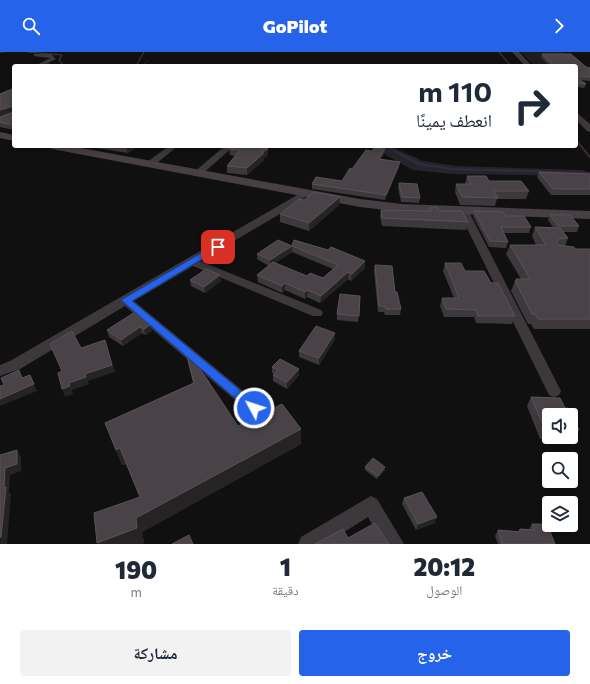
<!DOCTYPE html>
<html lang="ar">
<meta charset="utf-8">
<style>
body{margin:0;font-family:Commissioner,"Noto Naskh Arabic",sans-serif;background:#f2f2f3;color:#1f2937;direction:rtl;height:100vh;display:flex;flex-direction:column;font-size:15px;white-space:nowrap}
*{box-sizing:border-box;margin:0}
p{font-size:13px;color:#747a83}
.icon{flex:none;width:22px;height:22px;fill:none;stroke:currentColor;stroke-width:2;stroke-linecap:round;stroke-linejoin:round}
.map{position:relative;height:492px;overflow:hidden;direction:ltr}
.panel{display:flex;flex-direction:column;background:#fff;flex:1}
.panel>*{flex:none}
.banner{position:absolute;left:12px;top:12px;width:566px;height:84px;border-radius:4px;box-shadow:0 2px 6px #0003;direction:rtl;background:#fff;color:#1f2937;overflow:hidden}
.tools{position:absolute;left:542px;top:356px;display:grid;gap:8px}
.tools a{display:grid;place-items:center;width:36px;height:36px;border-radius:4px;background:#fff;box-shadow:0 2px 6px #0003;font-size:20px}
.pin{position:absolute;display:grid;place-items:center;width:34px;height:34px;color:#fff;margin:-17px;border-radius:8px;box-shadow:0 2px 6px #0006}
.me{position:absolute;width:44px;margin:-22px;rotate:310deg;stroke-linejoin:round;filter:drop-shadow(0 0 3px #0008)}
.turn{display:flex;align-items:center;gap:14px;height:84px;padding:0 20px;font-size:18px}
.turn .icon{width:52px;height:52px;stroke-width:2.5}
.turn b{display:block;font-size:28px;line-height:34px}
.eta{display:flex;justify-content:space-evenly;align-items:center;height:68px;text-align:center}
.eta b{font-size:24px;font-weight:800;line-height:28px}
.primary-button{display:flex;gap:8px;margin-top:auto;padding:8px 20px}
.primary-button a{flex:1;height:46px;border-radius:4px;background:#2563eb;color:#fff;font-size:16px;font-weight:800;line-height:46px;text-align:center}
.primary-button a+a{background:#f2f2f3;color:#1f2937}
header{display:flex;justify-content:space-between;align-items:center;height:52px;padding:0 20px;background:#2563eb;color:#fff;font-size:18px;font-weight:800}
.map>svg:first-child{display:block}
.built{fill:#1e1c1d}
.green{fill:#22252c}
.lines{fill:none;stroke-linecap:round;stroke-linejoin:round}
.stream-far1{stroke:#3a2939;stroke-width:1.5}
.stream{stroke:#3a2939;stroke-width:2}
.path{stroke:#423b40;stroke-width:1;stroke-dasharray:1 1.5;stroke-linecap:butt}
.minor{fill:#3d383b;fill-rule:evenodd}
.tertiary{fill:#3d383b;fill-rule:evenodd}
.secondary{fill:#463f43;fill-rule:evenodd}
.wall{fill:#3c383b;fill-rule:evenodd}
.shaded-wall{fill:#252324}
.building{fill:#494347;stroke:#595257}
.route{fill:#2563eb;stroke:#184099}
</style>
<header><svg class="icon" aria-label="forward" viewBox="0 0 24 24"><path d="M9 5l7 7-7 7"/></svg>GoPilot<svg class="icon" aria-label="search" viewBox="0 0 24 24"><circle cx="10" cy="10" r="6"/><path d="M15 15l6 6"/></svg></header>
<div class="map">
<svg width="590" height="492" viewBox="0 0 590 492">
<rect width="100%" height="100%" fill="#111010"/>
<path class="built" d="M521,0H563L583,16L576,14H535Z"/>
<path class="green" d="M378,94H396V97L423,109L456,114L584,118L590,124L452,122L413,118L386,103Z"/>
<g class="lines">
<g class="stream-far1">
<path d="M0,0H4"/>
<path d="M27,0L62,3L59,8L64,14"/>
<path d="M499,0L511,14"/>
<path d="M136,14L144,0"/>
</g>
<g class="stream">
<path d="M576,88L590,105"/>
<path d="M390,94L391,97L419,112L452,117L590,121"/>
</g>
<path class="path" d="M142,14L148,8"/>
<g class="minor">
<path d="M34,2H51L56,7L42,14H35L50,6L34,4Z"/>
<path d="M169,94H178L153,114H147V110Z"/>
<path d="M225,94H234L200,124H194V120Z"/>
<path d="M304,139L309,142L307,144L285,159L200,209L321,258L323,261L321,264H313L193,214L134,249L259,352L262,356L259,360L254,362L249,360L125,254L20,317L0,324V313L10,309Z"/>
<path d="M463,155L468,158L561,339L559,343L554,345L549,343L547,339L458,158Z"/>
<path d="M371,444L377,447L404,492H383L368,465L325,492H298L301,485Z"/>
</g>
<g class="tertiary">
<path d="M512,0H519L532,14H525Z"/>
<path d="M576,60L590,72V80L587,79L576,68Z"/>
</g>
<g class="secondary">
<path d="M0,80L14,83V89L0,86Z"/>
<path d="M47,94H70L360,147L402,152L590,159V167L402,160L360,155L52,97Z"/>
</g>
</g>
<g class="wall">
<path d="M542,2L586,15L590,16V29L581,28L586,32L584,36L576,35V14H540V13H549L541,5Z"/>
<path d="M14,37V78L0,75V65L13,60V59L0,64V42Z"/>
<path d="M84,94H138L128,101Z"/>
<path d="M229,97H268V103L264,106V108L247,123L227,121V114L235,104L230,103Z"/>
<path d="M385,97L384,102L381,107L399,115L385,148L312,137V132L342,129L352,117L372,99Z"/>
<path d="M539,120L590,123V143H551L537,125Z"/>
<path d="M467,124L489,129L529,139L526,147H497L495,154L460,153L455,140L456,132H465Z"/>
<path d="M399,131L420,146L419,151L401,150L398,136Z"/>
<path d="M340,145L339,153L309,179L280,170V162Z"/>
<path d="M431,155L438,159L468,170L466,178L382,174L380,165L381,158L430,159Z"/>
<path d="M474,159L505,164L531,175L529,181H504L508,190L506,196L489,195L473,164Z"/>
<path d="M550,163L579,174L577,180H563L568,186L565,194L575,197H590V277H534L531,272H528L511,239L515,229L516,227H521L506,202L510,193H536L532,184L535,175H553L548,168Z"/>
<path d="M292,194L365,209V216L351,229L348,227L320,251L307,245L305,247L285,238L282,241L258,230L257,223L269,214L257,207V202L292,200L275,211L307,224L323,226L333,217L292,200Z"/>
<path d="M445,211L465,219L491,231L515,264L512,272L476,271L474,265H444L440,254L442,246H454L443,219Z"/>
<path d="M375,213L395,240L401,257L400,263H385L384,260H378L374,219Z"/>
<path d="M220,223L221,229L205,241L191,234L190,228Z"/>
<path d="M360,244L358,270L337,268V262Z"/>
<path d="M135,260L152,279L145,283L142,281L123,294L109,285L107,278Z"/>
<path d="M335,281V287L319,313L299,305V299Z"/>
<path d="M185,297L206,325L238,374L301,392L142,480L144,491L140,492H97V491L140,445L126,412L122,413L105,371L193,331Z"/>
<path d="M272,315L299,317V323L287,337L273,329V323L274,322L272,321Z"/>
<path d="M531,345L560,346L565,356H568L579,378L573,388L540,387L527,354ZM549,363H571V385H549Z"/>
<path d="M365,415L385,418L377,427L365,418Z"/>
<path d="M404,446L435,471L416,478L402,452Z"/>
<path d="M532,472L555,492H498L495,484L498,478L518,479L520,477H529Z"/>
</g>
<g class="shaded-wall">
<path d="M13,54L14,59L0,64V58Z"/>
<path d="M129,94H138L128,101L126,96Z"/>
<path d="M268,97V103L264,106V108L247,123V116L261,101Z"/>
<path d="M385,97L384,102L378,112L379,107Z"/>
<path d="M400,110L399,115L385,148L386,143Z"/>
<path d="M340,145L339,153L309,179V171Z"/>
<path d="M292,194V200L270,214V208Z"/>
<path d="M365,209V216L351,229L352,222Z"/>
<path d="M348,220V227L320,251L321,244Z"/>
<path d="M220,223L221,229L205,241L204,235Z"/>
<path d="M285,231V238L282,241V234Z"/>
<path d="M308,238L307,245L305,247V240Z"/>
<path d="M150,273L152,279L145,283L144,277Z"/>
<path d="M140,275L142,281L123,294L121,288Z"/>
<path d="M335,281V287L319,313V306Z"/>
<path d="M105,288L115,320L88,329L89,332L72,338L73,342L65,345L62,337L69,331L85,322Z"/>
<path d="M204,315L207,331L200,317Z"/>
<path d="M299,317V323L287,337V330Z"/>
<path d="M30,323L37,339L0,354V347Z"/>
<path d="M301,377V392L142,480L144,491L140,492H97V491L136,466Z"/>
<path d="M120,396L126,412L122,413L116,398Z"/>
<path d="M17,398L21,405V419L10,423L9,440L11,442L7,492H0L5,416Z"/>
<path d="M385,415V418L377,427L378,424Z"/>
<path d="M437,465L435,471L416,478L418,472Z"/>
</g>
<g class="building">
<path d="M542,2H571L586,15L590,16V25L576,24V14H541L540,13L554,14Z"/>
<path d="M48,12L59,14H44Z"/>
<path d="M576,25L586,32L576,31Z"/>
<path d="M12,37H14V73L0,70V65L13,60V54L0,58V42Z"/>
<path d="M116,94H129L126,96Z"/>
<path d="M233,94H255L268,97L261,101H264L247,116L227,114L240,98L229,97Z"/>
<path d="M374,96L385,97L379,107L400,110L386,143L312,132L316,125L342,129L350,116L352,117L366,98L372,99Z"/>
<path d="M539,120L589,122L590,123V137H553Z"/>
<path d="M467,124H486L489,129H521L529,139H494L498,146L462,145L456,132H471Z"/>
<path d="M399,131L417,132L420,146L402,145Z"/>
<path d="M314,140L340,145L309,171L280,162L299,147L304,148Z"/>
<path d="M431,155H437L438,159H462L468,170L382,166L381,158L431,159Z"/>
<path d="M474,159L503,160L505,164H524L531,175H501L508,190L490,189Z"/>
<path d="M550,163H570L579,174H558Z"/>
<path d="M535,175L560,176L568,186L559,187L557,190L558,193L574,195L575,197H590V267H538L535,262H532L515,229H517L516,227H530L510,193H546Z"/>
<path d="M278,188L292,194L270,208L257,202Z"/>
<path d="M294,188L328,198L331,195L365,209L352,222L348,220L321,244L308,238L305,240L285,231L282,234L257,223L273,210L307,224L310,221L323,226L338,213L292,194Z"/>
<path d="M445,211H461L465,219H484L491,231H498L515,264H478L476,258L446,257L442,246H459Z"/>
<path d="M375,213L392,214L395,240H397L401,257H386L385,254H379Z"/>
<path d="M206,217L220,223L204,235L190,228Z"/>
<path d="M340,242L360,244L359,264L337,262Z"/>
<path d="M135,260L150,273L144,277L140,275L121,288L107,278Z"/>
<path d="M316,274L335,281L319,306L299,299Z"/>
<path d="M72,279L81,296L105,288L112,313L85,322L86,325L69,331L70,334L62,337L58,321L62,319L50,292Z"/>
<path d="M186,296L195,308H202L204,315L200,317L238,374L282,352L301,377L136,466L137,476L97,491L94,461L140,445L120,396L116,398L105,371L194,331L185,297Z"/>
<path d="M280,307L299,317L287,330L273,323L278,318L272,315Z"/>
<path d="M19,318L22,326L30,323L34,332L0,347V334L4,333L1,326Z"/>
<path d="M531,345L560,346L565,356H568L579,378H571V363H549V378H545Z"/>
<path d="M17,398V412L5,416L4,436L6,435L1,485L0,486V403Z"/>
<path d="M373,406L385,415L378,424L365,415Z"/>
<path d="M422,440L437,465L418,472L404,446Z"/>
<path d="M375,471L389,492H315L343,477L348,486Z"/>
<path d="M532,472H547L555,492H502L498,478L520,480V477L534,478Z"/>
<path d="M189,483L193,492H172Z"/>
</g>
<path class="route" d="M215,193L222,195L132,249L258,353L260,356L258,359H250L121,248Z"/>
</svg>
<div class="tools">
<a><svg class="icon" aria-label="sound" viewBox="0 0 24 24"><path d="M4 9h4l5-4v14l-5-4H4zM17 9q2 3 0 6"/></svg></a>
<a><svg class="icon" aria-label="search" viewBox="0 0 24 24"><circle cx="10" cy="10" r="6"/><path d="M15 15l6 6"/></svg></a>
<a><svg class="icon" aria-label="layers" viewBox="0 0 24 24"><path d="M12 4l9 5-9 5-9-5zM3 14l9 5 9-5"/></svg></a>
</div>
<div class="pin" style="left:218px;top:195px;background:#d93025"><svg class="icon" aria-label="arrive" viewBox="0 0 24 24"><path d="M6 21V4h12l-3 4 3 4H6"/></svg></div>
<svg class="me" style="left:254px;top:356px" viewBox="-20 -20 40 40"><circle r="17" fill="#2563eb" stroke="#fff" stroke-width="3"/><path d="M0-11L8 9 0 5-8 9z" fill="#fff"/></svg>
<div class="banner">
<div class="turn"><svg class="icon" aria-label="right" viewBox="0 0 24 24"><path d="M7 20v-9h11M14 6l5 5-5 5"/></svg><div><b>110 m</b>انعطف يمينًا</div></div>
</div>
</div>
<section class="panel">
<div class="eta">
<div><b>20:12</b><p>الوصول</p></div>
<div><b>1</b><p>دقيقة</p></div>
<div><b>190</b><p>m</p></div>
</div>
<div class="primary-button"><a>خروج</a><a>مشاركة</a></div>
</section>
